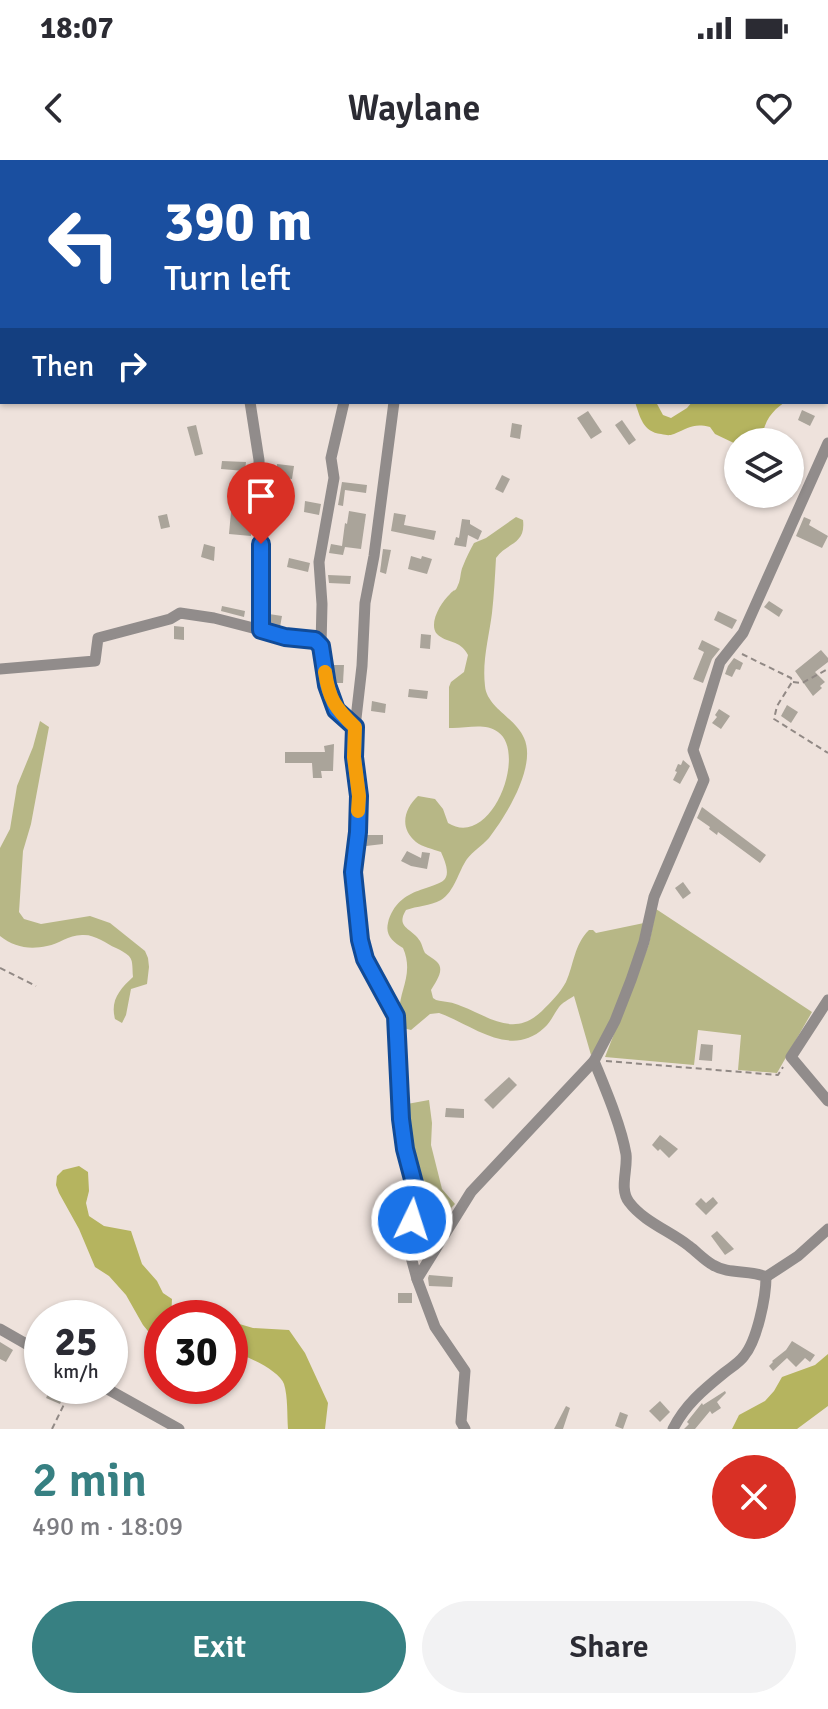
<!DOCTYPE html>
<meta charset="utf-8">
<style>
body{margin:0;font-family:Signika,sans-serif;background:#f2f2f3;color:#2b2b33;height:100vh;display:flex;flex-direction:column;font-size:30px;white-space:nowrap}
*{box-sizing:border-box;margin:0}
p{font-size:26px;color:#7c7c81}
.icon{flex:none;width:44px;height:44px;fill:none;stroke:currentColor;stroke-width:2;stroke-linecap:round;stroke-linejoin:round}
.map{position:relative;height:1269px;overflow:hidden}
.side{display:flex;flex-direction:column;background:#fff;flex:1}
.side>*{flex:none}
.guide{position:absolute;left:0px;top:0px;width:828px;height:244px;box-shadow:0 2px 6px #0004;background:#1a4fa0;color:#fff;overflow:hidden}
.buttons{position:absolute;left:724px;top:268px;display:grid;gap:16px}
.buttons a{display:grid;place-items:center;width:80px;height:80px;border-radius:50%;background:#fff;box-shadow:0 2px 6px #0004;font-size:40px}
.speed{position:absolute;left:24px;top:1140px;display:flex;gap:16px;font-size:40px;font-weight:700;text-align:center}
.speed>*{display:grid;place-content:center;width:104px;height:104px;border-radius:50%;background:#fff;box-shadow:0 2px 6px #0004;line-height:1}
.speed small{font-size:20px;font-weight:400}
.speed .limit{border:12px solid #d22;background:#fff;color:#111}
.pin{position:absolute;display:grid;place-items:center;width:68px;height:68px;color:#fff;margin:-82px -34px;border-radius:50% 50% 50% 0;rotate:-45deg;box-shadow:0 0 8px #0007}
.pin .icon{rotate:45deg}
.me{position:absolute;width:88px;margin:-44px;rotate:4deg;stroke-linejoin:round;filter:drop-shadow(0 0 6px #0008)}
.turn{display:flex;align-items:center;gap:28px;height:168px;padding:0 32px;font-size:36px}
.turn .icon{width:104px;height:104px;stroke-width:2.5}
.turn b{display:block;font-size:56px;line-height:68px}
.then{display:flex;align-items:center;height:76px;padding:0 32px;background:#0003;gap:16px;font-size:30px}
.round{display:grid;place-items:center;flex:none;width:84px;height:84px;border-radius:42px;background:#f2f2f3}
.summary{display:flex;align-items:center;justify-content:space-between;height:136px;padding:0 32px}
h1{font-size:48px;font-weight:600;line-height:60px;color:#378082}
.primary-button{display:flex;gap:16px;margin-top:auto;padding:16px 32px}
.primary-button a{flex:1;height:92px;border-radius:48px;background:#378082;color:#fff;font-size:32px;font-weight:600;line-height:92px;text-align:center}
.primary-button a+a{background:#f2f2f3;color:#2b2b33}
.status{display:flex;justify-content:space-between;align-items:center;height:56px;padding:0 40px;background:#fff;direction:ltr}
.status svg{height:22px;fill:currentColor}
header{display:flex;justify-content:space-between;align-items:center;height:104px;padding:0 32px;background:#fff;font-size:36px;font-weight:600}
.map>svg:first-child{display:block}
.green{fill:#b7b786}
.forest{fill:#b5b45f}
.building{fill:#aaa49a}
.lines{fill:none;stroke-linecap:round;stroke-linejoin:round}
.path{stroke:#918985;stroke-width:2;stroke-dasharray:6 4;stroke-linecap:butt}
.minor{stroke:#918c8b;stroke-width:11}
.route-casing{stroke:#114b97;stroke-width:20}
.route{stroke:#1a73e8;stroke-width:14}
.slow{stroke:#f59e0b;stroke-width:14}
</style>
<div class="status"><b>18:07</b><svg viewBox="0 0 49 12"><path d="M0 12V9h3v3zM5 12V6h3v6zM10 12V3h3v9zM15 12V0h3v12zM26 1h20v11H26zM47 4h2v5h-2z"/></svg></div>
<header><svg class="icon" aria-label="back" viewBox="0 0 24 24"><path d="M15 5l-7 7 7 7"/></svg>Waylane<svg class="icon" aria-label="heart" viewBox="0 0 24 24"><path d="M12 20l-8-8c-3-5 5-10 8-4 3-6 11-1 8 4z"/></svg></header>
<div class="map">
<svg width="828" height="1269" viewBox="0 0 828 1269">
<rect width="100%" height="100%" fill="#eee2dc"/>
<g class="green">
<path d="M516,357L523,360C526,385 507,382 496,398C495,416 494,435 492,453C489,477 482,501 485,526C487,548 516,558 524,578C537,606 506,656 489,678C482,686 473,691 467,699C458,712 455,731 441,740C430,746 417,746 406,750C395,768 412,768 420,781C422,784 423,790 425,793C428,796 433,798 436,801C446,809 436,821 431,830L433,838L436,840C445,842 453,842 461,846C490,857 514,878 542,851C551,842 560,833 566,822C574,804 574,785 589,770H593L596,773L644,763L642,781L602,882L591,895L574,836C569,839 562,843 559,847C553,855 551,862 544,868C510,899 473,865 439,853L430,854L411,870L403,868C390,838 417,820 403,788C393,782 385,775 388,763C398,724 440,731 446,717C449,710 444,699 441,692C433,689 422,687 416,682C399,668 404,649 418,636L435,639L443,649L448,663C491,690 528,593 498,572C484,562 465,569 449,568V527L451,522L464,512L468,495C460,479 447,484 437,474C428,464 441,442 450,434C455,428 455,433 458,425C461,419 460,412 463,406C466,398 470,390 474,383L486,378Z"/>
<path d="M40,561L49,567L31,664L23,691L19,752L24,759L41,764L90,756L110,763L145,791L148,798L149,807L147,824L131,829L126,855L122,863L115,859C110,840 120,829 133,817C132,798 134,797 116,788C105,783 95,774 82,775C68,775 59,784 47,786C29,790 14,787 0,776V688L10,669L17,626L33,587Z"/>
<path d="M656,749L812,852L777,913L738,910L741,875L698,870L694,905L605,897L649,784Z"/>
<path d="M429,940L432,963L431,985L442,1029L455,1044L441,1058L430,1044L423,1021L408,967L407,944Z"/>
</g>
<g class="forest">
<path d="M635,242H656L663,255L671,258L687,248L692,242H785C769,253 764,263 761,282H738V285L715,274L710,267C693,263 689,268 674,274C668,276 667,275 661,274C643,272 640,257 635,242Z"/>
<path d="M79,1006L88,1012L89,1031L86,1043L89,1056L104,1066L131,1071L142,1104L157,1121L163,1133L172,1139L171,1158H162V1188L143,1165L126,1135L109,1116L95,1107L79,1069L59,1033L56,1025L57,1016L63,1010Z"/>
<path d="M236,1163L253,1168L289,1170L305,1193L328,1243L325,1269H288C287,1255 288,1237 284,1224C280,1211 244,1193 230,1193V1166Z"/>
<path d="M828,1194V1246L797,1269H732L739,1255L765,1241L774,1231L782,1217L815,1205Z"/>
</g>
<g class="building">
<path d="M802,250L815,256L810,266L798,260Z"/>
<path d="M588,251L602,272L591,279L577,258Z"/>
<path d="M622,260L636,280L629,285L615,265Z"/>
<path d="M512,263L522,265L520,279L510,277Z"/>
<path d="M196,265L203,294L195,296L187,267Z"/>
<path d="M222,301L246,302L245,311L221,309Z"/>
<path d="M277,304L294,306L292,319L276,317Z"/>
<path d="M502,315L510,319L503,333L495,329Z"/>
<path d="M342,322L367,325L366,333L345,330L343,346L338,345Z"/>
<path d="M232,341L251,343L250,365H251V376L229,374Z"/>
<path d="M305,341L321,344L319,355L304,352Z"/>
<path d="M270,346L284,348L282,359L268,357Z"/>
<path d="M349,351L366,354L361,389L345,387L343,395L329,393L331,384L342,386L345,363L347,364Z"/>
<path d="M394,353L406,355L404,365L436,371L434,380L391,371Z"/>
<path d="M167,354L170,367L161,369L158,356Z"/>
<path d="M804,357L811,360L809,365L828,376L822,388L796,376Z"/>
<path d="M462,359L470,360V364L482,371L478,380L468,375L466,387L454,385L456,377L459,378Z"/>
<path d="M204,384L215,387L214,401L201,397Z"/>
<path d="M383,389L391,390L386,414L380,412Z"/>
<path d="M411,396L421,399L422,396L432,399L427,414L408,409Z"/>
<path d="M289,398L310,403L308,412L287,407Z"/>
<path d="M328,415L351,416L350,424L329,423Z"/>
<path d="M769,441L783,450L779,457L764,447Z"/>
<path d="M222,446L245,451L244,457L221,451Z"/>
<path d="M718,451L737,460L732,469L714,460Z"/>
<path d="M269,454L282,456L280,467L269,464Z"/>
<path d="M174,466L184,467V480L174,479Z"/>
<path d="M421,474L431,475L430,489L420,488Z"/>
<path d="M702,480L720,489L712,499L703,523L693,519L704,492L698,489Z"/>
<path d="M821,490L828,498V502L815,512L825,522L820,526L822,528L813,536L795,511Z"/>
<path d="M734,498L743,503L740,510L736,509L732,517L725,514L728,506Z"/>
<path d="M332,505H344L343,523H335Z"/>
<path d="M409,529L428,531L427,539L408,537Z"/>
<path d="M372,541L386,544L385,553L371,551Z"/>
<path d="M787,545L798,552L791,563L781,556Z"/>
<path d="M719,549L730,556L721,569L712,563L717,557L715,555Z"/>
<path d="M334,584L333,611H321L322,618H313L312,603H285V592H325L324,586Z"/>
<path d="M683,600L690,606L680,624L673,620L677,612L675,611L678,604L681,605Z"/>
<path d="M702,647L766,695L760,703L718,672L717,675L709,669L710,667L697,658Z"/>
<path d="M366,675H383V684L366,686Z"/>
<path d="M407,691L421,698L422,692L430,693L427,709L411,706L401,701Z"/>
<path d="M683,722L691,733L683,739L675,728Z"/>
<path d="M701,884L713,885L712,901L699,900Z"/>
<path d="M509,917L517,925L493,949L484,940Z"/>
<path d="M446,948L464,949V958L445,957Z"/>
<path d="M660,975L678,989L669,998L660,989L658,991L652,985Z"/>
<path d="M713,1037L718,1043L706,1055L695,1044L701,1038L706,1043Z"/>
<path d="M717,1071L734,1089L725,1095L711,1076Z"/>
<path d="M422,1076L431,1079L423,1093L418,1091L417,1088Z"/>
<path d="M429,1115L453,1117L452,1127L429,1126L428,1118Z"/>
<rect x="398" y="1133" width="14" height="10"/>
<path d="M792,1181L815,1195L810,1202L805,1198L796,1207L787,1198L773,1211L769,1206L773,1202L772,1201L786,1190Z"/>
<path d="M0,1182L13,1190L6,1202L0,1199Z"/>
<path d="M52,1226H69L60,1244L46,1238Z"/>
<path d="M725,1231L726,1233L717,1242L721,1248L712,1254L710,1251L695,1269H684L689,1264L687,1262L690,1258L702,1243L703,1245Z"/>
<path d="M660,1241L670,1252L660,1262L649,1251Z"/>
<path d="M566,1246L570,1248L563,1269H554Z"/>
<path d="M620,1252L628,1255L623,1269L615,1266Z"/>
</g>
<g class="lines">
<g class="path">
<path d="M742,494L791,518L792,522L777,546L774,559L828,593"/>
<path d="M793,522L802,523L828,509"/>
<path d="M0,808L36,826"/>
<path d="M606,901L778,915L783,907"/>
<path d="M52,1269L73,1226"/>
</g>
<g class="minor">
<path d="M266,2V0"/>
<path d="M367,2V0"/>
<path d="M442,2V0"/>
<path d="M250,242L259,300L261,470L285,477L315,480L321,486L327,525L336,550L355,567"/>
<path d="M394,242L374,396L365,443L362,506L355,567L354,597L359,636L358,672L353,712L360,780L365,799L396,856L401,959L405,989L419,1042L406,1079L417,1119L435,1167L465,1211L461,1262L465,1269"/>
<path d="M321,486L322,444L319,402L334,318L331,298L344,242"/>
<path d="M0,509L95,501L98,478L170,459L180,453L214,458L261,470"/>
<path d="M828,840L791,897L828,941"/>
<path d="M594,901C605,928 621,965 626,994C628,1009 619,1029 629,1042C644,1062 670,1071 689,1086C697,1092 704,1100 713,1105C729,1115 750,1109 766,1117C766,1137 757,1181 744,1196C739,1203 730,1208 724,1213C703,1230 685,1245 673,1269"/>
<path d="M766,1117L798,1096L828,1069"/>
<path d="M417,1119L471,1032L594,901L615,861L631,820L644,782L654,737L704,620L693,590L720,502L743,473L828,283"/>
<path d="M0,1169L42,1193"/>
<path d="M102,1226L179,1269"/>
</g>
</g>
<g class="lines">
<g class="route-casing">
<path id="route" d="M261,384V470L285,477L315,480L321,486L327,525L336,550L355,567L354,597L359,636L358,672L353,712L360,780L365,799L396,856L401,959L405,989L419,1042L412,1060"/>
</g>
<use href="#route" class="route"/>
<path class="slow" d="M325,512C329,539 335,548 355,567L354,597L359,636L358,651"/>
</g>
</svg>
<div class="buttons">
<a><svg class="icon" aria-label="layers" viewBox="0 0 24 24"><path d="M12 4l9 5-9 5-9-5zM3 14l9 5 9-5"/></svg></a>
</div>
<div class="speed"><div>25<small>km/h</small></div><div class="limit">30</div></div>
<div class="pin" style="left:261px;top:384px;background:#d93025"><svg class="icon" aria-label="arrive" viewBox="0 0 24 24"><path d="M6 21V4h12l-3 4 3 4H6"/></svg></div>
<svg class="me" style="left:412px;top:1060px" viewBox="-20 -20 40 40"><circle r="17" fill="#1a73e8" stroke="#fff" stroke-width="3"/><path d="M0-11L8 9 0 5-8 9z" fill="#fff"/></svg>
<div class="guide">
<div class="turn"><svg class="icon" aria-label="left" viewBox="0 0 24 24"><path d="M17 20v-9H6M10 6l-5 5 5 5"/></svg><div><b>390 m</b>Turn left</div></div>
<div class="then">Then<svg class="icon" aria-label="right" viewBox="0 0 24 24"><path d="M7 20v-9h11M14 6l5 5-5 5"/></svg></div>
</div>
</div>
<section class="side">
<div class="summary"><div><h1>2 min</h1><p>490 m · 18:09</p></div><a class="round" style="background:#d93025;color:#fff"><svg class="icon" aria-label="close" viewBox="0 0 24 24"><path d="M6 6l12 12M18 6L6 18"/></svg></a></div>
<div class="primary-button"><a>Exit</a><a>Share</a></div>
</section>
